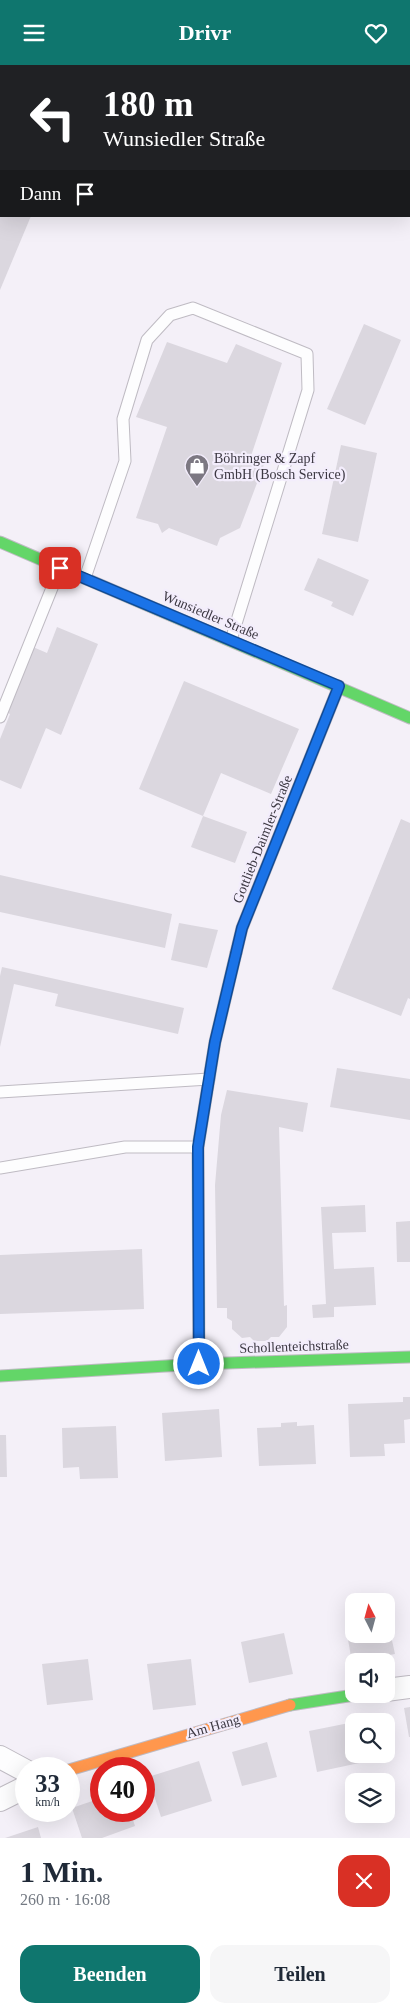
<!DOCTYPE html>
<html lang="de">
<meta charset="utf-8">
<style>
body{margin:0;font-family:"Times New Roman",serif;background:#f6f6f7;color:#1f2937;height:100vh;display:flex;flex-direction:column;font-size:19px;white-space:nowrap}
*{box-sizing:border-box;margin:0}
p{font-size:16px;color:#747a83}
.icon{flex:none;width:28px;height:28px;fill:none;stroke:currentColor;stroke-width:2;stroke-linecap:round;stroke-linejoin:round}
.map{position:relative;height:1773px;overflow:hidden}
.details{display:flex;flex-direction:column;background:#fff;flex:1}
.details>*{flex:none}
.banner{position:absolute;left:0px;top:0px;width:410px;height:152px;box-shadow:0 5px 20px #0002;background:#202124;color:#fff;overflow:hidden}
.needle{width:32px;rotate:354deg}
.tools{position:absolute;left:345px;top:1528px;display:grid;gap:10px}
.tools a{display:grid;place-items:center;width:50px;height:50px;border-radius:10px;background:#fff;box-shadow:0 5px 20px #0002;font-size:25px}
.speed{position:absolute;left:15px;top:1692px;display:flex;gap:10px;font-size:25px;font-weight:700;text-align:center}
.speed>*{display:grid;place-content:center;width:65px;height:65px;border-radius:50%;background:#fff;box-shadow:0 5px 20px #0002;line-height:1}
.speed small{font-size:12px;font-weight:400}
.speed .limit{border:8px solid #d22;background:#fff;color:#111}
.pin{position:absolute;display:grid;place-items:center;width:42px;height:42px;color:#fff;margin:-21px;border-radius:10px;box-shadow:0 2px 8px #0006}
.me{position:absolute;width:55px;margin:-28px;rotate:0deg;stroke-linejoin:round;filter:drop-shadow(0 0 4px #0008)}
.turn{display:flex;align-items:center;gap:18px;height:105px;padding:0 20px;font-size:22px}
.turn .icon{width:65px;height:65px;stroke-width:2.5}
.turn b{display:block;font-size:35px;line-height:42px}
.then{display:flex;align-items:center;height:48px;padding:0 20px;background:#0003;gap:10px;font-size:19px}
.round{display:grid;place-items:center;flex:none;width:52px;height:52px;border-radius:15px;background:#f6f6f7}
.headline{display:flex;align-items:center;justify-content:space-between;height:85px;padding:0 20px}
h1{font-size:30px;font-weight:600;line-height:38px}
.button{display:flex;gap:10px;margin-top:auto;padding:10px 20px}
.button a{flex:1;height:58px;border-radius:15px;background:#0f766e;color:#fff;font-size:20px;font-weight:600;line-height:58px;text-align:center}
.button a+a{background:#f6f6f7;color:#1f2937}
header{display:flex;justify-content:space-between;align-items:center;height:65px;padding:0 20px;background:#0f766e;color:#fff;font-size:22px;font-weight:600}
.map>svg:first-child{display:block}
.building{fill:#dbd7df}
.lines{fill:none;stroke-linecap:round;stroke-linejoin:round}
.lane-casing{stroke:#bfbbc3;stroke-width:13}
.street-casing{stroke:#bfbbc3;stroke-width:24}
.fast-casing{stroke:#bfbbc3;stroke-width:13}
.slow-casing{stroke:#bfbbc3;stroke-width:13}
.lane{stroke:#fdfdfe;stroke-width:11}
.street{stroke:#fdfdfe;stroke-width:22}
.fast{stroke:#63d668;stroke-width:11}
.slow{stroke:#ff974d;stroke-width:11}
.route-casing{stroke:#114b97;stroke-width:12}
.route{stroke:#1a73e8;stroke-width:9}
.labels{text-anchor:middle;stroke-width:4.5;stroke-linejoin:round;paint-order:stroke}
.poi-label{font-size:14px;fill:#3c3842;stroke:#f3edfc;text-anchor:start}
.street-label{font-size:14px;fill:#3c3842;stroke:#f3edfc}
</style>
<header><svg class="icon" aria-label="menu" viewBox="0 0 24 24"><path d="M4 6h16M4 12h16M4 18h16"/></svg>Drivr<svg class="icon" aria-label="heart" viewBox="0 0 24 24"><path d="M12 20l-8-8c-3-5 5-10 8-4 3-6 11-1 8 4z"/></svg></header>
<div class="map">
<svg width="410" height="1773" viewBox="0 0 410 1773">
<rect width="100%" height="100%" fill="#f4f0f8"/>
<g class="building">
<path d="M0,151H31L0,225Z"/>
<path d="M364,259L401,275L365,360L327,344Z"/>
<path d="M167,277L227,298L236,279L282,298L251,391L265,397L240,463L220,473L217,481L169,463L162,468L158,459L136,453L167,362L136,352Z"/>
<path d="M341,380L377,388L358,477L322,469Z"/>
<path d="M318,493L369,515L353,551L331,541L333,537L304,525Z"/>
<path d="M57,562L98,579L61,670L46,663L21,724L0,715V674L10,649L6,647L33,582L47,588Z"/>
<path d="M184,616L299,664L271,729L221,708L203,751L139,724Z"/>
<path d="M203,751L247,767L235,798L191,782Z"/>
<path d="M401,754L410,758V934L408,933L401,951L332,924Z"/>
<path d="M0,810L172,849L165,883L0,847Z"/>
<path d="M179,858L218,865L207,903L171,895Z"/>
<path d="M2,902L184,943L178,969L55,941L58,929L14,919L0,982V911Z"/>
<path d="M337,1003L410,1014V1055L330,1042Z"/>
<path d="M227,1025L308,1038L303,1067L279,1062L284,1241L287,1240V1262L279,1272H271L267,1276H254L250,1272L242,1273L232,1264V1256L227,1253V1243H217L215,1120L221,1050Z"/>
<path d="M365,1140L366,1167L332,1168L334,1204L374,1202L376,1240L334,1242V1252L313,1253L312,1240L326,1239L321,1142Z"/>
<path d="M410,1156V1197H397L396,1157Z"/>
<path d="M142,1184L144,1244L0,1249V1190Z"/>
<path d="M403,1332H410V1354L404,1355L405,1378L384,1379L385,1391L350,1392L348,1339L403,1337Z"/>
<path d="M219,1344L222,1392L165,1396L162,1348Z"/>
<path d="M297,1357V1361L314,1360L316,1399L259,1401L257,1363L281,1362V1358Z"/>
<path d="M116,1361L118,1413L80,1414L79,1402L63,1403L62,1363Z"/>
<path d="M0,1370H6L7,1412H0Z"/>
<path d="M386,1548L395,1589L352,1597L345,1558L354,1556V1569H386Z"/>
<path d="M284,1568L293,1609L249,1618L241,1577Z"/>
<path d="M88,1594L93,1635L47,1640L42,1599Z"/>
<path d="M191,1594L196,1640L153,1645L147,1599Z"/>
<path d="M410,1642V1672H409L404,1643Z"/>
<path d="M354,1657V1689H362L364,1697L317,1707L309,1666Z"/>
<path d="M267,1677L277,1712L242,1721L232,1687Z"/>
<path d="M199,1696L212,1736L161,1752L148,1712Z"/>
<path d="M101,1733V1746H130L135,1761L102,1773H82L72,1743Z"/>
<path d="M38,1762L41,1773H5Z"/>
</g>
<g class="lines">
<g class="lane-casing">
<g id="lane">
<path d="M85,513L125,396L123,354L147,275L170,250L193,243L307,289L308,325L231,575"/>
<path d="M0,652L60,503"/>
<path d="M0,1027L209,1014"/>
<path d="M0,1103L125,1082H198"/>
</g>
</g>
<g class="street-casing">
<g id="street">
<path d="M386,1625L410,1622"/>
<path d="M0,1692L26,1706"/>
<path d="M0,1735L26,1722"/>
</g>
</g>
<g class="fast-casing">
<g id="fast">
<path d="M0,477L410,653"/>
<path d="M199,1299L198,1082L215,977L236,888"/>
<path d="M0,1311L199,1299L410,1292"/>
<path d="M290,1640L361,1629"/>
</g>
</g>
<g class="slow-casing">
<g id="slow">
<path d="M236,888L242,863L339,621"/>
<path d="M69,1705L290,1640"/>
</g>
</g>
<use href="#lane" class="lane"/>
<use href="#street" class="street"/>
<use href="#fast" class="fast"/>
<use href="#slow" class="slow"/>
</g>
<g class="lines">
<g class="route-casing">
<path id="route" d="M60,503L339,621L242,863L215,977L198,1082L199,1299"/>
</g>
<use href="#route" class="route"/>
</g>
<defs>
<g id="shop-pin" transform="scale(1.25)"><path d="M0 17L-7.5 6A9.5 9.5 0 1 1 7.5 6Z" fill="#7c7882" stroke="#f3edfc"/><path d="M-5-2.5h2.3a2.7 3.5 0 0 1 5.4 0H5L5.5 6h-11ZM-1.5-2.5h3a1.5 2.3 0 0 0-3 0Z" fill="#fff"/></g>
</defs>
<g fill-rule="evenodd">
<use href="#shop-pin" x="197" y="401"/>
</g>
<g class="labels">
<g class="poi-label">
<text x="214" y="398">Böhringer &amp; Zapf<tspan x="214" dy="16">GmbH (Bosch Service)</tspan></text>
</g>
<g class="street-label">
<text transform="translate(211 550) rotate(23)" y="5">Wunsiedler Straße</text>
<text transform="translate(262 774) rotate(-68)" y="5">Gottlieb-Daimler-Straße</text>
<text transform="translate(294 1281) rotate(-2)" y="5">Schollenteichstraße</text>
<text transform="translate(213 1661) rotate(-16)" y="5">Am Hang</text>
</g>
</g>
</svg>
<div class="tools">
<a><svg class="needle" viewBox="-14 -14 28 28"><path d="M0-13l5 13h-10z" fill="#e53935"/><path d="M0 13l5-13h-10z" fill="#747a83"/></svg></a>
<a><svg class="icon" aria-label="sound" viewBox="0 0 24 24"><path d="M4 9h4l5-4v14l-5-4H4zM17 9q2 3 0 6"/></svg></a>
<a><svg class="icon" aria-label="search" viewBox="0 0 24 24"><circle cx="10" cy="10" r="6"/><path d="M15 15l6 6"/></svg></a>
<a><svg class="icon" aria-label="layers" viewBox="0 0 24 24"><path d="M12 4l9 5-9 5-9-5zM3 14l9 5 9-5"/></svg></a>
</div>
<div class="speed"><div>33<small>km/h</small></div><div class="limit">40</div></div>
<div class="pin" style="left:60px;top:503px;background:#d93025"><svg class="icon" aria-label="arrive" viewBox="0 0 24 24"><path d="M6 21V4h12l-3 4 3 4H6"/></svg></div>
<svg class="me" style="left:199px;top:1299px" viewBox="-20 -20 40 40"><circle r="17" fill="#1a73e8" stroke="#fff" stroke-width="3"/><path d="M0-11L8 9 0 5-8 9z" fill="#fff"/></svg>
<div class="banner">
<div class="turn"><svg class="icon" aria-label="left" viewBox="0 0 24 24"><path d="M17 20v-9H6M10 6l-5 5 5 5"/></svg><div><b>180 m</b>Wunsiedler Straße</div></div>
<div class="then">Dann<svg class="icon" aria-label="arrive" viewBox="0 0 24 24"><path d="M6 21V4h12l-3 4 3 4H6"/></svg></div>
</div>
</div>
<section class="details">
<div class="headline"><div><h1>1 Min.</h1><p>260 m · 16:08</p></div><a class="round" style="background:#d93025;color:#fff"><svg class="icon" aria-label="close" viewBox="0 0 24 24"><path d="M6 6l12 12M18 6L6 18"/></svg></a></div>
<div class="button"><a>Beenden</a><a>Teilen</a></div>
</section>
